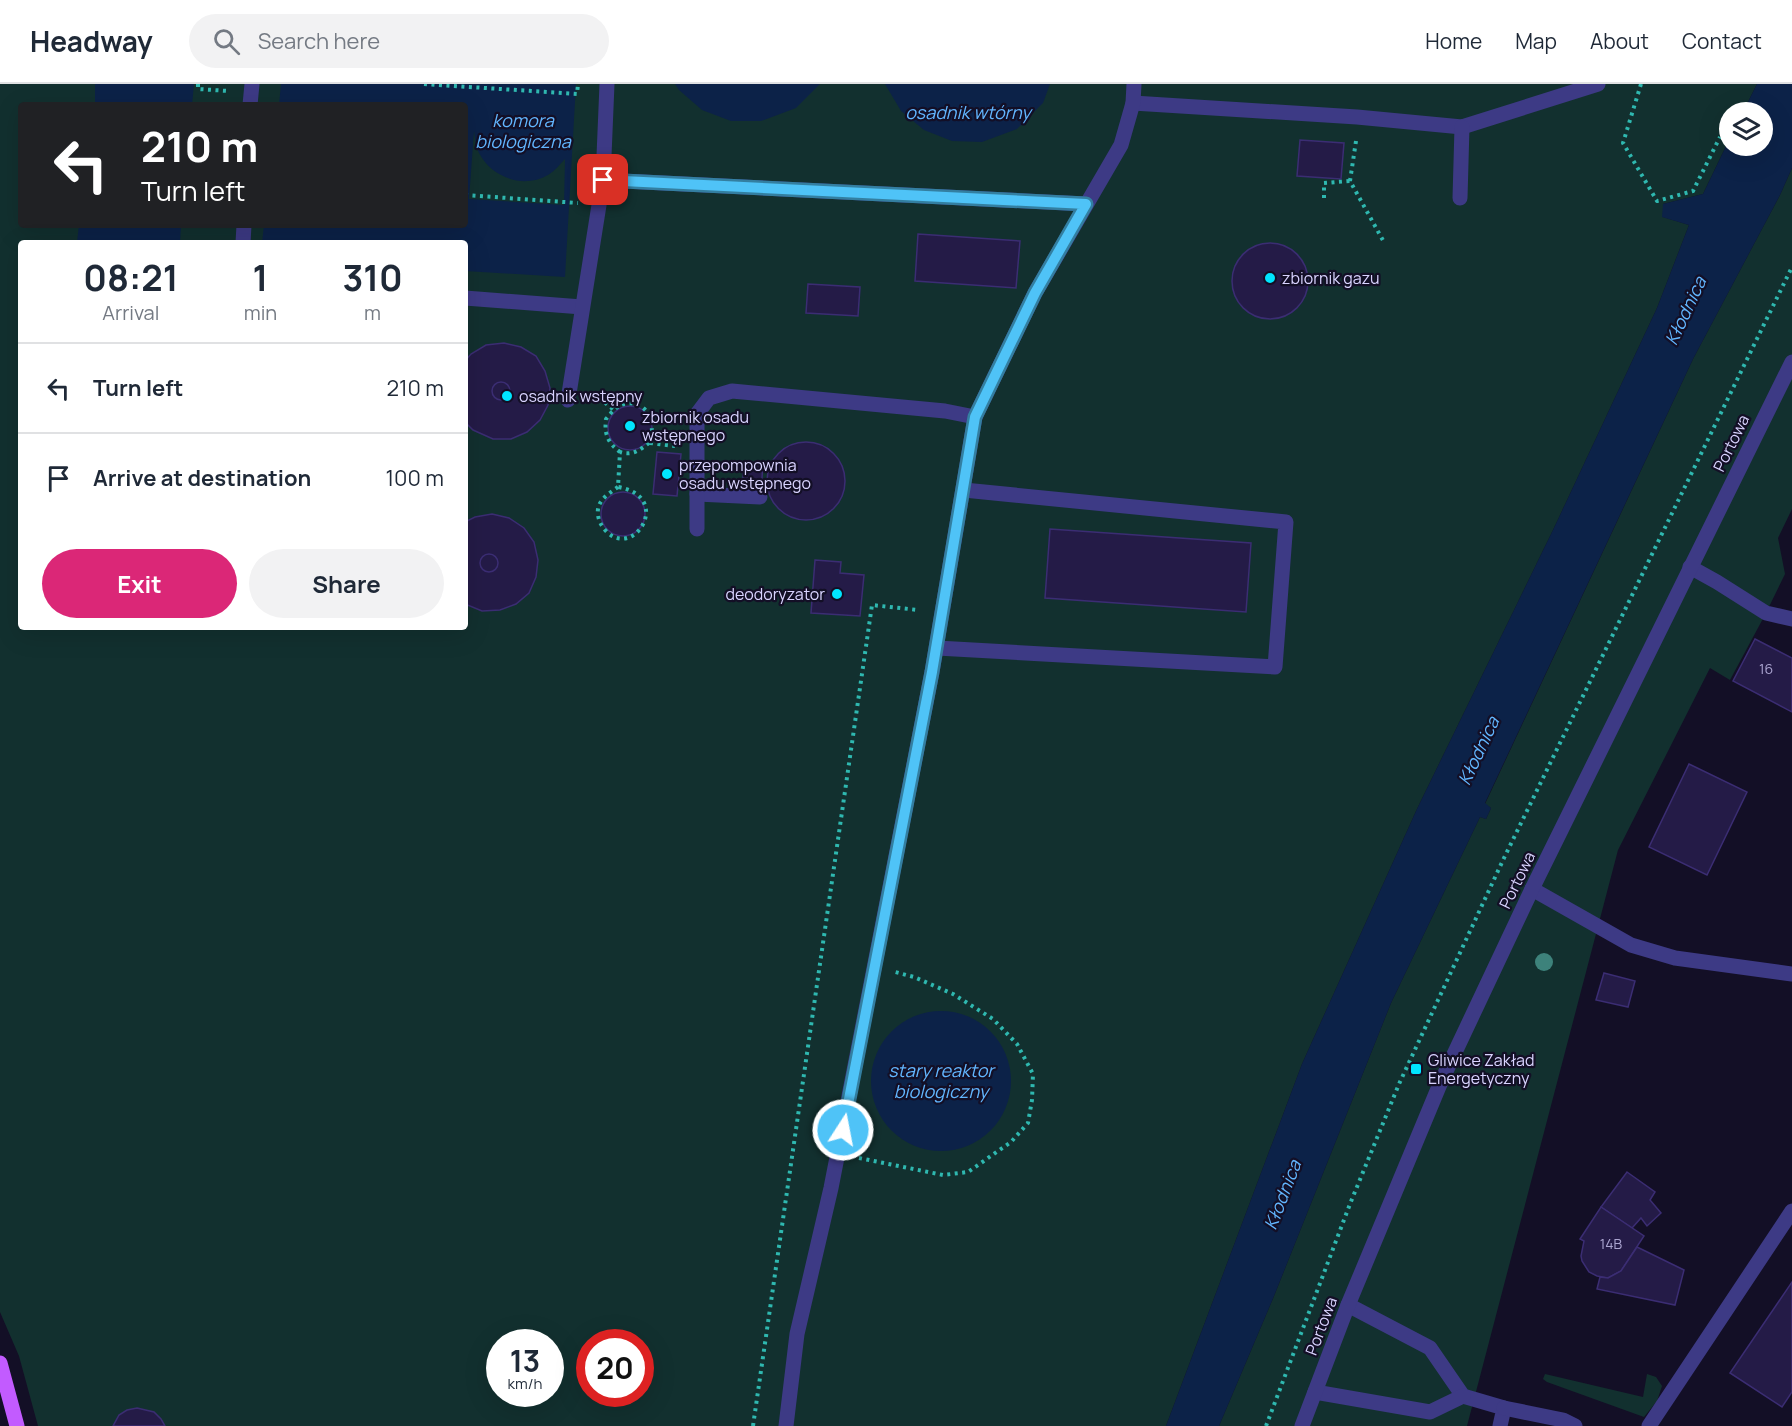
<!DOCTYPE html>
<meta charset="utf-8">
<style>
body{margin:0;font-family:Manrope,sans-serif;background:#f2f2f3;color:#1f2937;height:100vh;display:flex;flex-direction:column;font-size:22px;white-space:nowrap}
*{box-sizing:border-box;margin:0}
p{font-size:20px;color:#747a83}
.icon{flex:none;width:33px;height:33px;fill:none;stroke:currentColor;stroke-width:2;stroke-linecap:round;stroke-linejoin:round}
.map{position:relative;flex:1;overflow:hidden}
.sheet{position:absolute;left:18px;top:156px;width:450px;height:390px;display:flex;flex-direction:column;background:#fff;border-radius:6px;box-shadow:0 6px 24px #0002}
.sheet>*{flex:none}
.top-card{position:absolute;left:18px;top:18px;width:450px;height:126px;border-radius:6px;box-shadow:0 6px 24px #0002;background:#202124;color:#fff;overflow:hidden}
.controls{position:absolute;left:1719px;top:18px;display:grid;gap:12px}
.controls a{display:grid;place-items:center;width:54px;height:54px;border-radius:50%;background:#fff;box-shadow:0 6px 24px #0002;font-size:30px}
.speed{position:absolute;left:486px;top:1245px;display:flex;gap:12px;font-size:30px;font-weight:700;text-align:center}
.speed>*{display:grid;place-content:center;width:78px;height:78px;border-radius:50%;background:#fff;box-shadow:0 6px 24px #0002;line-height:1}
.speed small{font-size:15px;font-weight:400}
.speed .limit{border:9px solid #d22;background:#fff;color:#111}
.pin{position:absolute;display:grid;place-items:center;width:51px;height:51px;color:#fff;margin:-26px;border-radius:12px;box-shadow:0 3px 9px #0006}
.me{position:absolute;width:66px;margin:-33px;rotate:11deg;stroke-linejoin:round;filter:drop-shadow(0 0 4px #0008)}
.turn{display:flex;align-items:center;gap:21px;height:126px;padding:0 24px;font-size:27px}
.turn .icon{width:78px;height:78px;stroke-width:2.5}
.turn b{display:block;font-size:42px;line-height:51px}
.eta{display:flex;justify-content:space-evenly;align-items:center;height:102px;text-align:center}
.eta b{font-size:36px;font-weight:700;line-height:42px}
.cta{display:flex;gap:12px;margin-top:auto;padding:12px 24px}
.cta a{flex:1;height:69px;border-radius:36px;background:#db2777;color:#fff;font-size:24px;font-weight:700;line-height:69px;text-align:center}
.cta a+a{background:#f2f2f3;color:#1f2937}
ul{padding:0;list-style:none}
li{display:flex;align-items:center;gap:18px;height:90px;padding:0 24px;border-top:2px solid #e0e1e3}
li div{flex:1}
li b{display:block;font-size:22px}
li em{font-style:normal}
header{display:flex;align-items:center;gap:36px;box-sizing:border-box;height:84px;padding:0 30px;background:#fff;border-bottom:2px solid #e0e1e3}
header strong{font-size:28px}
nav{display:flex;gap:33px;margin-inline-start:auto;font-size:21px}
.search{width:420px;height:54px;background:#f2f2f3;display:flex;align-items:center;gap:15px;box-sizing:border-box;padding:0 21px;border-radius:33px;color:#747a83;font-size:22px}
.map>svg:first-child{display:block}
.green{fill:#12302f;fill-rule:evenodd}
.water{fill:#0c2248;fill-rule:evenodd}
.building{fill:#241b47;stroke:#3b2d73;stroke-width:1.5}
.lines{fill:none;stroke-linecap:round;stroke-linejoin:round}
.path{stroke:#2fb8b0;stroke-width:4;stroke-dasharray:3 4.5;stroke-linecap:butt}
.minor{stroke:#3d3a85;stroke-width:15}
.major{stroke:#c25bff;stroke-width:15}
.tree{fill:#3d827b}
.route-casing{stroke:#337fa1;stroke-width:15}
.route{stroke:#4fc3f7;stroke-width:10}
.poi-dot{fill:#00e5ff;stroke:#130f26;stroke-width:2}
.labels{text-anchor:middle;stroke-width:4.5;stroke-linejoin:round;paint-order:stroke}
.number-label{font-size:14px;fill:#aca6d1}
.poi-label{font-size:16px;fill:#d9d4ff;stroke:#130f26;text-anchor:start}
.street-label{font-size:16px;fill:#d9d4ff;stroke:#130f26}
.water-label{font-size:18px;font-style:italic;fill:#62b6ff;stroke:#130f26}
</style>
<header>
<strong>Headway</strong>
<div class="search"><svg class="icon" aria-label="search" viewBox="0 0 24 24"><circle cx="10" cy="10" r="6"/><path d="M15 15l6 6"/></svg>Search here</div>
<nav><a>Home</a><a>Map</a><a>About</a><a>Contact</a></nav>
</header>
<div class="map">
<svg width="1792" height="1342" viewBox="0 0 1792 1342">
<rect width="100%" height="100%" fill="#130f26"/>
<g class="green">
<path d="M0,0H1757L1743,28H1730L1729,56L1703,110L1663,120V133L1689,141L1657,224L1554,444L1417,725L1302,980L1166,1342H38L19,1272L0,1228ZM21,21H465V141H21ZM21,159H465V543H21ZM500,1258H550V1310H500ZM590,1258H640V1310H590Z"/>
<path d="M1792,84V425L1778,454L1785,490L1766,529L1730,596L1710,584L1618,766L1467,1342H1219L1274,1212L1391,919L1480,733L1486,735L1491,724L1485,720L1693,275L1780,111Z"/>
<path d="M1545,1290L1643,1313L1647,1290L1656,1293L1662,1302L1657,1317L1644,1333L1547,1298L1543,1295Z"/>
</g>
<g class="water">
<path d="M95,0H194L192,21H95Z"/>
<path d="M281,0H576L565,193L465,187V159H262L264,141H465V21H279ZM474,47C475,53 476,63 479,69C492,94 524,105 548,91C555,87 560,80 565,75L564,121L469,115Z"/>
<path d="M675,0H820L796,24L761,37H731L702,26L679,6Z"/>
<path d="M885,0H1050L1043,19L1017,45L982,58L952,57L924,46L901,27Z"/>
<path d="M1757,0H1792V84L1780,111L1693,275L1485,719L1491,724L1486,735L1480,733L1391,919L1274,1212L1219,1342H1166L1302,980L1417,725L1554,444L1657,224L1689,141L1662,133L1663,120L1703,110L1729,56L1730,62H1762V28H1743Z"/>
<path d="M79,141H181L180,159L77,158Z"/>
<circle cx="941" cy="997" r="70"/>
</g>
<g class="building">
<path d="M1300,56L1344,59L1341,95L1297,92Z"/>
<path d="M918,150L1020,157L1016,204L915,197Z"/>
<circle cx="1270" cy="197" r="38"/>
<path d="M808,200L860,203L858,232L806,229Z"/>
<path d="M504,259L521,263L536,272L545,287L550,304L548,321L540,336L527,348L511,355H493L473,346L465,338V277L471,270L486,261Z"/>
<circle cx="501" cy="307" r="9"/>
<circle cx="630" cy="344" r="22"/>
<circle cx="806" cy="397" r="39"/>
<path d="M657,368L681,370L677,412L653,410Z"/>
<path d="M744,378L763,379L761,409L742,408Z"/>
<circle cx="623" cy="430" r="22"/>
<path d="M492,430L509,434L524,444L534,458L538,476L536,493L529,509L516,520L500,526L482,527L465,520V438L475,433Z"/>
<path d="M1050,445L1251,459L1246,528L1045,514Z"/>
<circle cx="489" cy="479" r="9"/>
<path d="M815,476L841,478L840,489L864,491L860,532L811,529Z"/>
<path d="M1755,555L1792,574V628L1733,597Z"/>
<path d="M1689,680L1747,708L1707,791L1649,763Z"/>
<path d="M1604,889L1635,897L1628,923L1596,916Z"/>
<path d="M1627,1088L1655,1108L1650,1116L1661,1129L1647,1142L1641,1134L1632,1144L1601,1123Z"/>
<path d="M1601,1123L1644,1152L1621,1187L1608,1194L1597,1192L1589,1188L1582,1177L1581,1172L1584,1157L1580,1155Z"/>
<path d="M1637,1163L1684,1186L1675,1221L1597,1205L1600,1193L1608,1194L1621,1187Z"/>
<path d="M1792,1198V1308L1782,1323L1730,1289Z"/>
<path d="M137,1324L154,1328L161,1335L165,1342H113L119,1331L127,1326Z"/>
</g>
<g class="lines">
<g class="path">
<path d="M198,0V5L228,7"/>
<path d="M424,0L577,10L578,0"/>
<path d="M1641,0L1623,59L1657,117L1693,107L1720,53"/>
<path d="M1356,57L1350,97L1385,160"/>
<path d="M465,111L578,119"/>
<path d="M1324,114V99L1350,97"/>
<path d="M591,313L603,317L614,326"/>
<path d="M650,359L675,362"/>
<path d="M618,403C608,410 596,417 598,431C599,438 602,443 607,448C635,475 673,412 618,403L620,368C632,372 640,366 649,359C657,341 648,315 625,320C617,321 611,329 606,335C604,350 608,359 620,368"/>
<path d="M859,1074L943,1091L968,1088L1011,1058L1028,1039L1032,1016L1033,990L1017,960L993,935L953,910L914,893L895,888"/>
<path d="M753,1342L872,521L918,526"/>
<path d="M1266,1342L1350,1120L1399,1000L1504,774L1792,183"/>
</g>
<g class="minor">
<path d="M1133,19L1357,33L1462,43L1598,0"/>
<path d="M250,21L252,0"/>
<path d="M603,96L1086,120"/>
<path d="M1460,114L1462,43"/>
<path d="M243,159L244,141"/>
<path d="M465,214L582,223"/>
<path d="M568,316L603,96L607,0"/>
<path d="M697,410L760,413"/>
<path d="M697,445V330L709,314L732,307L945,327L975,333L1035,209L1121,61L1133,19L1134,0"/>
<path d="M1690,483L1717,498L1766,529L1792,535"/>
<path d="M937,564L1275,583L1286,438L964,406"/>
<path d="M1532,805L1631,861L1675,874L1792,890"/>
<path d="M1348,1221L1430,1264L1463,1312L1504,1324L1500,1342"/>
<path d="M1315,1308L1430,1328L1463,1312"/>
<path d="M1504,1324L1563,1336L1575,1342"/>
<path d="M786,1342L797,1250L831,1104L932,588L975,333"/>
<path d="M1302,1342L1348,1221L1440,1000L1532,805L1792,278"/>
<path d="M1649,1342L1792,1127"/>
</g>
<path class="major" d="M0,1279L17,1342"/>
</g>
<circle class="tree" cx="1544" cy="878" r="9"/>
<g class="lines">
<g class="route-casing">
<path id="route" d="M603,96L1086,120L1035,209L975,333L932,588L843,1046"/>
</g>
<use href="#route" class="route"/>
</g>
<g class="poi-dot">
<circle cx="1270" cy="194" r="6"/>
<circle cx="507" cy="312" r="6"/>
<circle cx="630" cy="342" r="6"/>
<circle cx="667" cy="390" r="6"/>
<circle cx="837" cy="510" r="6"/>
<rect x="1410" y="979" width="12" height="12" rx="3"/>
</g>
<g class="labels">
<g class="number-label">
<text x="1766" y="590">16</text>
<text x="1611" y="1165">14B</text>
</g>
<g class="poi-label">
<text x="1282" y="200">zbiornik gazu</text>
<text x="519" y="318">osadnik wstępny</text>
<text x="642" y="339">zbiornik osadu<tspan x="642" dy="18">wstępnego</tspan></text>
<text x="679" y="387">przepompownia<tspan x="679" dy="18">osadu wstępnego</tspan></text>
<text x="825" y="516" text-anchor="end">deodoryzator</text>
<text x="1428" y="982">Gliwice Zakład<tspan x="1428" dy="18">Energetyczny</tspan></text>
</g>
<g class="street-label">
<text transform="translate(1731 359) rotate(-64)" y="6">Portowa</text>
<text transform="translate(1517 796) rotate(-64)" y="6">Portowa</text>
<text transform="translate(1321 1242) rotate(-69)" y="6">Portowa</text>
</g>
<g class="water-label">
<text x="968" y="35">osadnik wtórny</text>
<text x="523" y="43">komora<tspan x="523" dy="21">biologiczna</tspan></text>
<text transform="translate(1686 227) rotate(-65)" y="6">Kłodnica</text>
<text transform="translate(1479 667) rotate(-65)" y="6">Kłodnica</text>
<text x="941" y="993">stary reaktor<tspan x="941" dy="21">biologiczny</tspan></text>
<text transform="translate(1283 1111) rotate(-69)" y="6">Kłodnica</text>
</g>
</g>
</svg>
<div class="controls">
<a><svg class="icon" aria-label="layers" viewBox="0 0 24 24"><path d="M12 4l9 5-9 5-9-5zM3 14l9 5 9-5"/></svg></a>
</div>
<div class="speed"><div>13<small>km/h</small></div><div class="limit">20</div></div>
<div class="pin" style="left:603px;top:96px;background:#d93025"><svg class="icon" aria-label="arrive" viewBox="0 0 24 24"><path d="M6 21V4h12l-3 4 3 4H6"/></svg></div>
<svg class="me" style="left:843px;top:1046px" viewBox="-20 -20 40 40"><circle r="17" fill="#4fc3f7" stroke="#fff" stroke-width="3"/><path d="M0-11L8 9 0 5-8 9z" fill="#fff"/></svg>
<div class="top-card">
<div class="turn"><svg class="icon" aria-label="left" viewBox="0 0 24 24"><path d="M17 20v-9H6M10 6l-5 5 5 5"/></svg><div><b>210 m</b>Turn left</div></div>
</div>
<section class="sheet">
<div class="eta">
<div><b>08:21</b><p>Arrival</p></div>
<div><b>1</b><p>min</p></div>
<div><b>310</b><p>m</p></div>
</div>
<ul>
<li><svg class="icon" aria-label="left" viewBox="0 0 24 24"><path d="M17 20v-9H6M10 6l-5 5 5 5"/></svg><div><b>Turn left</b></div><em>210 m</em></li>
<li><svg class="icon" aria-label="arrive" viewBox="0 0 24 24"><path d="M6 21V4h12l-3 4 3 4H6"/></svg><div><b>Arrive at destination</b></div><em>100 m</em></li>
</ul>
<div class="cta"><a>Exit</a><a>Share</a></div>
</section>
</div>
